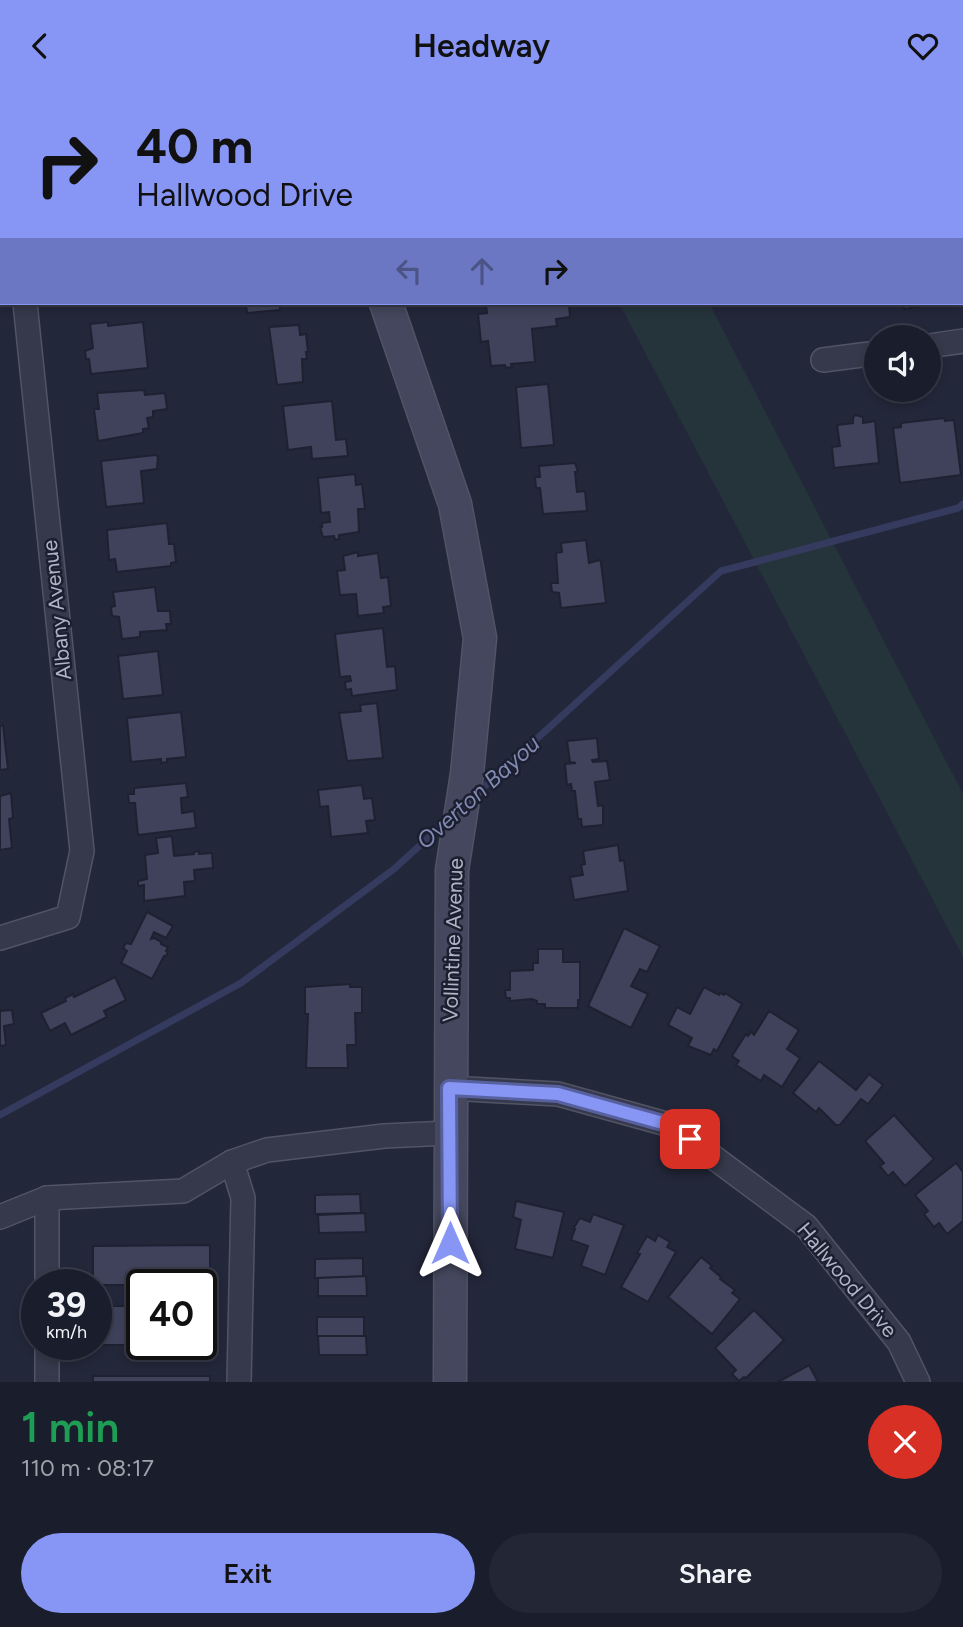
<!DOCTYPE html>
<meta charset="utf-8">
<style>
body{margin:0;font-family:Figtree,sans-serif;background:#232634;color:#f1f3f6;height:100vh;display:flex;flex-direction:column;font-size:26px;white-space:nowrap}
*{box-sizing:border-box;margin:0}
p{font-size:23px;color:#9fa2a9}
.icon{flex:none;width:38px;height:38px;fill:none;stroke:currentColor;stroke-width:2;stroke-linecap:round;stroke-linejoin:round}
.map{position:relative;height:1291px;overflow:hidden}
.details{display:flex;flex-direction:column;background:#1a1d2c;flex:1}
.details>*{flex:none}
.hud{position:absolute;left:0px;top:0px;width:964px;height:214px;box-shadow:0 4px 10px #0003,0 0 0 2px #383b48;background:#8795f5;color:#111;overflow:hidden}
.buttons{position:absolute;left:864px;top:234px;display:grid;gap:14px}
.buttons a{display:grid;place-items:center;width:77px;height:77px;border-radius:50%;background:#1a1d2c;box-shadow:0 4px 10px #0003,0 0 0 2px #383b48;font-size:35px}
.speed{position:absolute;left:21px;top:1178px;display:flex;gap:14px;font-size:35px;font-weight:700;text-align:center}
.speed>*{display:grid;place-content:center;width:91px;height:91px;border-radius:50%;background:#1a1d2c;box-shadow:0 4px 10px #0003,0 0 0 2px #383b48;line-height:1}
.speed small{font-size:18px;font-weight:400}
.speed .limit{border:4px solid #111;border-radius:10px;background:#fff;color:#111}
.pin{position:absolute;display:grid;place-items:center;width:60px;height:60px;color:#fff;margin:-30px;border-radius:14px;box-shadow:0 4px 10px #0006}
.me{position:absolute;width:77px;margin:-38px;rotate:0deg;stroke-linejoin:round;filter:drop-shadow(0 0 5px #0008)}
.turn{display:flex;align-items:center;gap:24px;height:147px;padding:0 21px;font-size:32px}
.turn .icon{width:91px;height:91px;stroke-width:2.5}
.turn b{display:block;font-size:49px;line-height:60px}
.lanes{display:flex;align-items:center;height:66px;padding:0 21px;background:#0003;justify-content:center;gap:35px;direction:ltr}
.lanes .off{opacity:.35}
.round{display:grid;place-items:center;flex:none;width:74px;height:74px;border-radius:37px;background:#232634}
.overview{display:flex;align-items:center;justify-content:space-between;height:119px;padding:0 21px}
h1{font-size:42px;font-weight:600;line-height:52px;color:#1e9e55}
.cta{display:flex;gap:14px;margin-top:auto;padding:14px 21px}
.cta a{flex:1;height:80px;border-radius:42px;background:#8795f5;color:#111;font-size:28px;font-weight:600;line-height:80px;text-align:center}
.cta a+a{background:#232634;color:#f1f3f6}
header{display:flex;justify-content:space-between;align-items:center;height:91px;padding:0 21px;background:#8795f5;color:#111;font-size:32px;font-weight:600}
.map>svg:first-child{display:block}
.green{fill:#25333b}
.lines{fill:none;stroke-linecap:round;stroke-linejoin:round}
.stream{stroke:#353b5f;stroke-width:7}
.building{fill:#3f425a;stroke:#1e2131;stroke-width:2}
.street-casing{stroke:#515465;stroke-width:26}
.secondary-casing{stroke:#515465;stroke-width:35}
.street{stroke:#36394b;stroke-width:23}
.secondary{stroke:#44475d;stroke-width:32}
.route-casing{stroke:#58619f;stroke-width:18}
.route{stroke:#8795f5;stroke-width:12}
.labels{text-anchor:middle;stroke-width:5;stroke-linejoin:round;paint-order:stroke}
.street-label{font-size:21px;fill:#b1b4c6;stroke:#1c1f2f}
.water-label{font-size:23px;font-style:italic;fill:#818ab2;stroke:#1c1f2f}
</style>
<header><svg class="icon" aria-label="back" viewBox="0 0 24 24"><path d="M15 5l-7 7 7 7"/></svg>Headway<svg class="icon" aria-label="heart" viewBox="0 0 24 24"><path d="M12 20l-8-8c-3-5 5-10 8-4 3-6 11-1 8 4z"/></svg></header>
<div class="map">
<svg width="963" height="1291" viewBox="0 0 963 1291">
<rect width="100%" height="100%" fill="#23273a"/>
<path class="green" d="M619,212H709L963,703V866Z"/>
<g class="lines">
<g class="stream">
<path d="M474,705L721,480L958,417L963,413"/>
<path d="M0,1024L241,892L394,778L450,727"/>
</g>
</g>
<g class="building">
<path d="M246,212H280V219L247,222Z"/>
<path d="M516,212L569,213L570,226L556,228L557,235L532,238L535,271L511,273L512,276L506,277L505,274L491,275L488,250L481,251L478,223L487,222L486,215Z"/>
<path d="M904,212H923L924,215L904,218Z"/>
<path d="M108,231V235L143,231L148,277L91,283L89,268H86L85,260L93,257L90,233Z"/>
<path d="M299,234L300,244L306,243L308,261H306L307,268H302L303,291L277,294L269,236Z"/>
<path d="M548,293L554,354L521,357L516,296Z"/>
<path d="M144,299L145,304L165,302L167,318L153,320V326L147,327L149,337L143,338V342L98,350L94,318H99L97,302Z"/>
<path d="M332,310L336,349L346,348L348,365L312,368L311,356L288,359L283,315Z"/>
<path d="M855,324L863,326V332L875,330L879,372L834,377L832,356L840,355L837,334L853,332V327Z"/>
<path d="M944,327L945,330L954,329L961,384L900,392L893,337L901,336V332Z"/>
<path d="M155,364L158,365L157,378L141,380L144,412L106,416L101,370Z"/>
<path d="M575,372L578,381H575L577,401L585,400L587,420L543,423L540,397H536L535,386H540L539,375Z"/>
<path d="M355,383L356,394L362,393L365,418H358L359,441L339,444V448L335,449L334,445L323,446L320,436H322V432L330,431L329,421L321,422L318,387Z"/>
<path d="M167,432L169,453H174L176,471L171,472V475L117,481L115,468L109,469L107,439Z"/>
<path d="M586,449L589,472L600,469L601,472L606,512L561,517L559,502L552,501L551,492H558L556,462L562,461L561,452Z"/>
<path d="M358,461V465L378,462L381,487L388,486L391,515L383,516L384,522L358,525L356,503L340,504L337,480L345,479L343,465Z"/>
<path d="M155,496L158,520H170L171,533H166L167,539L140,541V546L122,548L119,526L112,525L111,516L115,515L113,501Z"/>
<path d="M383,537L387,576L395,575L397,599L352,605L351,598L346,599L345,591L351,590L350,585L340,586L335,543Z"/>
<path d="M158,560L163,604L123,608L118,565Z"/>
<path d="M377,612L383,667L347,670L339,622L361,620L360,614Z"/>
<path d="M181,621L186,666L167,668V671L161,672V668L131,671L127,627Z"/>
<path d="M3,634L8,678L0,679V635Z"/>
<path d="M597,647L599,668L592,669L593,671L607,670L610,689L595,691L598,715L603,714V734L582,736L581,728H578L575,700H572L571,693L567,694L565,673L576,672L570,671L567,650Z"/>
<path d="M186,692L188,706L181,707L182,722L194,720L196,737L138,744L135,712H129L128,703H134V697Z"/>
<path d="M362,694L364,708L372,707L375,729L366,730L368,742L331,746L328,715L320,716L318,699Z"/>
<path d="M11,702L13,727L9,728L12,757L0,759V705Z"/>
<path d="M172,745L174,765L194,763V761L199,760V763L212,762L213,777L194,779L195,790L184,791L185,805L144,810V794L138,795V790L147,788L145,764L158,762L156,747Z"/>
<path d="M618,754L620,770L624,769L628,800L574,809L570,786L583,784L581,774L585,773L583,760Z"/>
<path d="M147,821L173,835L166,847L154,841L151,848L154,847L161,851V853L168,856L166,860L168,861L166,865H164L152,888L121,872L127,860L123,857L126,852L131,853Z"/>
<path d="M624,837L660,855L647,881L640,878L631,895L648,903L631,937L588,915Z"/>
<path d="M538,858H563V871H580V909H578V917H545V913H537V910L532,908L510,910V907H506L505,899H510V880L533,879V872H538Z"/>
<path d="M115,886L126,909L104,920L107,926L71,944L65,932L50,940L41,922L66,910L65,907L73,903L74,906Z"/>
<path d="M350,893V896H362V922H355L356,954H347L348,977H306L308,923H305V896Z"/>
<path d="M704,896L719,904L720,902L724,904L725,902L742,913L717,960L714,958L711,964L688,955L692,947L668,934L677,916L690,923Z"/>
<path d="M12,919L14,933L4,935L6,954L0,955V920Z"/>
<path d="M769,920L799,939L787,958L800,967L782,996L764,984L761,990L736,974L739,970L732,965L746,943L748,945L751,941L754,944Z"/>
<path d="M819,970L856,999L869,983L883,994L868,1013L861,1008L840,1034H836L819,1017L816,1021L793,1002Z"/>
<path d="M894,1024L934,1068L905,1095L893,1081L888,1085L880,1075L884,1072L865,1050Z"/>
<path d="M956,1072L963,1081V1130L947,1143L939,1132L934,1136L924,1123L928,1120L915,1104Z"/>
<path d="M360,1103L361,1122L315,1123V1104Z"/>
<path d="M516,1110L564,1121L553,1167L515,1158L521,1129L513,1126Z"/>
<path d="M365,1122L366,1141L319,1142L318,1124Z"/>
<path d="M593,1123L624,1134L605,1184L581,1175L588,1155L571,1149L575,1138H573L580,1127L590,1131Z"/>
<path d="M658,1144L670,1151L667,1156L676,1161L648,1211L621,1196L640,1163L637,1162L647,1145L655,1150Z"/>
<path d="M210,1154V1254H92L96,1253V1215H142V1253H201V1215H208V1194H93V1155Z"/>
<path d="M701,1166L712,1175L710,1177L721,1186L720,1188L735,1199L732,1202L740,1208L712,1243L668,1206Z"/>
<path d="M363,1167V1186L315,1187V1168Z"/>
<path d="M366,1185L367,1205H318V1187Z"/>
<path d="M754,1219L784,1249L746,1287L744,1286L739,1290L732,1283L736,1279L715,1257Z"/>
<rect x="317" y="1226" width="47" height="19"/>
<path d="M318,1245H366L367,1264H319Z"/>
<path d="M809,1274L818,1291H778Z"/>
<rect x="93" y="1285" width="117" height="6"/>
</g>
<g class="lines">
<g class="street-casing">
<g id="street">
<path d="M929,255L963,250"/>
<path d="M823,269L877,262"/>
<path d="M0,847L68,826L82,760L25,212"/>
<path d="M449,997L558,1003L670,1034L806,1135L899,1251L918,1291"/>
<path d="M232,1071L243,1107L239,1291"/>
<path d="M47,1107V1194"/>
<path d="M0,1126L47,1107L183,1100L232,1071L267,1059L384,1045L449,1042"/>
<path d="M47,1253V1291"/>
</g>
</g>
<g class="secondary-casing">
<g id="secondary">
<path d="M340,0V2"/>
<path d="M297,2L316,0"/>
<path d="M0,29H2"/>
<path d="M386,212L455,413L480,547L467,683L452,779L450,1291"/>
</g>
</g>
<use href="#street" class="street"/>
<use href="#secondary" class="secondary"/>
</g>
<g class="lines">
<g class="route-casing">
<path id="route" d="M450,1152L449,997L558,1003L670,1034L690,1048"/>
</g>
<use href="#route" class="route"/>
</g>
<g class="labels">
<g class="street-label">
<text transform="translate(57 519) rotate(-96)" y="7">Albany Avenue</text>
<text transform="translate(453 849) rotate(-88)" y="7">Vollintine Avenue</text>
<text transform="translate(847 1189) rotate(50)" y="7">Hallwood Drive</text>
</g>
<g class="water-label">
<text transform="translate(478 701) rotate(-42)" y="8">Overton Bayou</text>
</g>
</g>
</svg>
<div class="buttons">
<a><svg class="icon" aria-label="sound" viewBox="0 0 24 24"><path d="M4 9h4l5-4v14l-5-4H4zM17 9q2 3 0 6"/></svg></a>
</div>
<div class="speed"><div>39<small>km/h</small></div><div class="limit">40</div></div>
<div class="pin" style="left:690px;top:1048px;background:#d93025"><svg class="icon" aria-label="arrive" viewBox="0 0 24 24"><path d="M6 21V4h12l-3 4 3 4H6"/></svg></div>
<svg class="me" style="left:450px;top:1152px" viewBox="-20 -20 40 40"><path d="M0-17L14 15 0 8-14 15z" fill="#8795f5" stroke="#fff" stroke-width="4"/></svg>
<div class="hud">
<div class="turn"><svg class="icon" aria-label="right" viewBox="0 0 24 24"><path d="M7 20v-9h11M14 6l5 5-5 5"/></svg><div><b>40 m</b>Hallwood Drive</div></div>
<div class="lanes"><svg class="icon off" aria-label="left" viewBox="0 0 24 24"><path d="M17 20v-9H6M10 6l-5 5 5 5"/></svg><svg class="icon off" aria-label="ahead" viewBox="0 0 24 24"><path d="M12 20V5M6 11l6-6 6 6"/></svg><svg class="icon" aria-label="right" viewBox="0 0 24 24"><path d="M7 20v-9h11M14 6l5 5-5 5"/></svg></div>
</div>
</div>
<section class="details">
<div class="overview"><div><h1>1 min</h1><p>110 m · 08:17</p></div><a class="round" style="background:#d93025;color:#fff"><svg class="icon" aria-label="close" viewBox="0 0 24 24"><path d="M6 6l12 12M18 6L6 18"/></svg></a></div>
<div class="cta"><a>Exit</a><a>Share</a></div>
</section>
